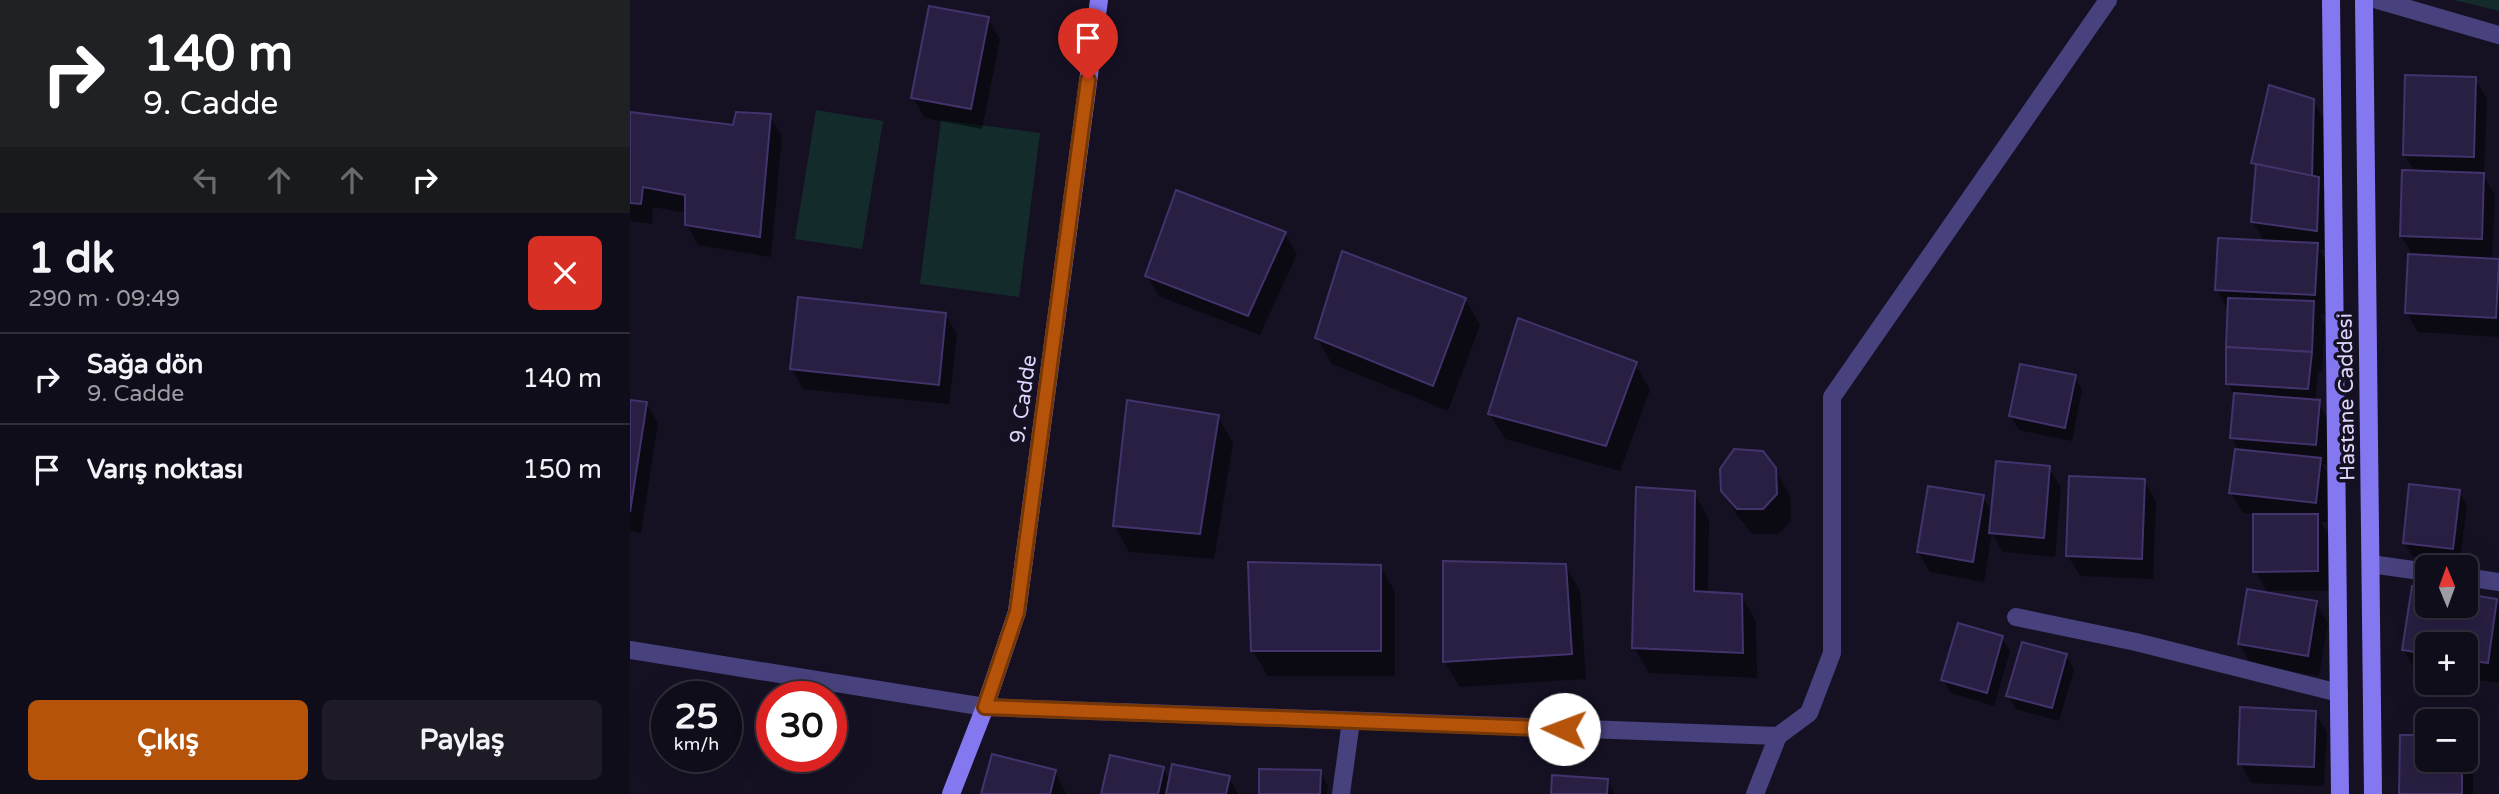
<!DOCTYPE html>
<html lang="tr">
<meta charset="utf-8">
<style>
body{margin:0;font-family:"Varela Round",sans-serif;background:#1e1b27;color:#f1f3f6;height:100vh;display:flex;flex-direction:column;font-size:26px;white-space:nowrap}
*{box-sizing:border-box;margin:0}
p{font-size:23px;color:#9c9ca2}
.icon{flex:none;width:38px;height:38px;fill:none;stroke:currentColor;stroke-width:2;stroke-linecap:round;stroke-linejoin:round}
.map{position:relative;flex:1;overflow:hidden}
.side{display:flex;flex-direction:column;background:#100d1a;width:630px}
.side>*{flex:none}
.banner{background:#202124;color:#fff;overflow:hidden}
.needle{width:46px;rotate:359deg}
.tools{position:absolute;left:1785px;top:555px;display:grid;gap:14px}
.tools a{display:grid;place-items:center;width:63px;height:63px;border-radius:10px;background:#100d1a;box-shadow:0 7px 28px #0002,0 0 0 2px #302d39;font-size:35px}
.speed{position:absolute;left:21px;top:681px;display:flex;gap:14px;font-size:35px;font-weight:700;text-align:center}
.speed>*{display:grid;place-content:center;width:91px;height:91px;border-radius:50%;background:#100d1a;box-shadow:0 7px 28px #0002,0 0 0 2px #302d39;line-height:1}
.speed small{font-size:18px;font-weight:400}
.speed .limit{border:10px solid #d22;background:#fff;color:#111}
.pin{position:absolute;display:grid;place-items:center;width:60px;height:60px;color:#fff;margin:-72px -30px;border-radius:50% 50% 50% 0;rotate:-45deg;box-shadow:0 0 7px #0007}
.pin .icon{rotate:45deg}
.me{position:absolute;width:77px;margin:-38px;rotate:272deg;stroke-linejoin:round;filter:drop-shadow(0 0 5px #0008)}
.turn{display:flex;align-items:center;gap:24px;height:147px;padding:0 28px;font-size:32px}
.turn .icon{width:91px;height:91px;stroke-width:2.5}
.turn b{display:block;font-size:49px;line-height:60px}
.lanes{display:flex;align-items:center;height:66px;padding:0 28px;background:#0003;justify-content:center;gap:35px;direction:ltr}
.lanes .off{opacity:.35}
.round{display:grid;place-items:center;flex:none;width:74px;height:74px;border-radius:10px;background:#1e1b27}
.head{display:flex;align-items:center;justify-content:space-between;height:119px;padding:0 28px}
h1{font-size:42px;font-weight:700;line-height:52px}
.cta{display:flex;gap:14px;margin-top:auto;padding:14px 28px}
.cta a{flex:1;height:80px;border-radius:10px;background:#b45309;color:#fff;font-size:28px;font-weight:700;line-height:80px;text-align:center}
.cta a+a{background:#1e1b27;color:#f1f3f6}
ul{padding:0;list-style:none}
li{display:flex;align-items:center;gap:21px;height:91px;padding:0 28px;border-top:2px solid #302d39}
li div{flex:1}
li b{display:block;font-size:26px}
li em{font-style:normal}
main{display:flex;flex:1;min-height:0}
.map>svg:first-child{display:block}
.green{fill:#142b2c}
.shadow{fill:#0007}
.building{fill:#291f42;stroke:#43336c;stroke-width:2}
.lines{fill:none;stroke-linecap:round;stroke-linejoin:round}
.street{stroke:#47417d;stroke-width:18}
.secondary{stroke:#8478f1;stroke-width:18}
.route-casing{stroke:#753606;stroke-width:18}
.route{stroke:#b45309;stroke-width:12}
.labels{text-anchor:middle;stroke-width:7;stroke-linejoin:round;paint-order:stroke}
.street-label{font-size:21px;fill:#ded7fb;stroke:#151123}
</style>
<main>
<section class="side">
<div class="banner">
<div class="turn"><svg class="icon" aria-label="right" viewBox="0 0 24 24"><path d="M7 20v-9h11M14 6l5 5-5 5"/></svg><div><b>140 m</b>9. Cadde</div></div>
<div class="lanes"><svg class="icon off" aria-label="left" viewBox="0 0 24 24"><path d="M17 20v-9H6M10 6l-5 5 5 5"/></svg><svg class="icon off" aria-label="ahead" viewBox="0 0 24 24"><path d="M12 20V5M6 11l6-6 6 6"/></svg><svg class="icon off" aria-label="ahead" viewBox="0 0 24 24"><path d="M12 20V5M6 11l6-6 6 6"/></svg><svg class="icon" aria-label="right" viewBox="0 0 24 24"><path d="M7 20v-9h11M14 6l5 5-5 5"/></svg></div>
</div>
<div class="head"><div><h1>1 dk</h1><p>290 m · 09:49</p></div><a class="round" style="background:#d93025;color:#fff"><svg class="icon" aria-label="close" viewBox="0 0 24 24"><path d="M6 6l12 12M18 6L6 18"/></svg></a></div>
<ul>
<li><svg class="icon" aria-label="right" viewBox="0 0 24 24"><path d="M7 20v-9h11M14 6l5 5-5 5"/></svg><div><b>Sağa dön</b><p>9. Cadde</p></div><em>140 m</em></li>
<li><svg class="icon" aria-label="arrive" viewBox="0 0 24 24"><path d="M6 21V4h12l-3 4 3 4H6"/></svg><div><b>Varış noktası</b></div><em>150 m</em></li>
</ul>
<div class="cta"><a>Çıkış</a><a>Paylaş</a></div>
</section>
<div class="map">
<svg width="1869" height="794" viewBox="0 0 1869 794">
<rect width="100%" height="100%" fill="#151123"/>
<g class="green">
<path d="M1824,0H1869V11Z"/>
<path d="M186,110L253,121L232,249L165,239Z"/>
<path d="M311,120L410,133L389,297L290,284Z"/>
</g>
<g class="shadow">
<path d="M358,19L370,39L352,129L295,118L283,98Z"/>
<path d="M1845,79L1857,99L1854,177L1865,195L1862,260L1869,261V337L1788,332L1776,312L1783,256L1771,236L1785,172L1774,155Z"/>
<path d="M1683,101L1695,121L1693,187L1700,199L1697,250L1689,249L1699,265L1696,315H1690L1695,323L1692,371H1688L1685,402H1688L1700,422L1697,465L1692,464L1701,480L1697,522H1691L1699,536V591H1637L1625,571V514L1613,513L1601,493L1609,451L1602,438L1605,396L1598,383V310L1587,290L1635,242L1623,222L1627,171L1623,163Z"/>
<path d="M0,113L105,127L140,116L152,136L141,257L68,245L57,225V213L23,207L22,224L0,221Z"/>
<path d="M547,192L655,234L667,254L630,335L529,296L517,276Z"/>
<path d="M835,299L850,325L818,411L702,364L687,338Z"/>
<path d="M315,314L327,334L319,404L173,389L162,369Z"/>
<path d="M1005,364L1020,390L990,471L875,439L860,414Z"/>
<path d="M1444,376L1452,390L1442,441L1389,430L1381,416Z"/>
<path d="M0,401L16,403L28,423L11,533L0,531Z"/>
<path d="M588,417L603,443L584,559L499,552L485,526Z"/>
<path d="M1419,468L1431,488L1425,557L1373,552L1362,534L1354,582L1300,572L1288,552L1353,497L1363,514Z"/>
<path d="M1145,469L1160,496L1161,521L1148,534H1123L1108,517L1092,490Z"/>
<path d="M1514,480L1526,501L1523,579L1450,576L1438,556Z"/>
<path d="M1829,492L1837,505L1830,562L1782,556L1774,542Z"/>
<path d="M1064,493L1079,519L1078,593L1111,595L1126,621L1127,678L1019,673L1004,647Z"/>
<path d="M935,565L950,591L956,679L830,687L815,662Z"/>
<path d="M750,566L765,592V676H638L623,651Z"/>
<path d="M1783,588L1797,590V606H1836V596L1866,601L1869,605V683L1836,678V644H1797V672L1785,670L1774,650Z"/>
<path d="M1686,603L1698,623L1689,676L1621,664L1609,644Z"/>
<path d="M1372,638L1380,651L1364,706L1321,693L1313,680Z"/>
<path d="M1436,655L1444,669L1429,721L1386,709L1378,696Z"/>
<path d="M1685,712L1697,732L1694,786L1621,783L1610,763Z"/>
<path d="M1771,736L1797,737V760H1836V744L1843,757V794H1771Z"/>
<path d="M533,769L541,782L599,778L608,794H473Z"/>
<path d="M425,771L436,794H353Z"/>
<path d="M690,772L698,785L697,794H630Z"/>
<path d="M977,780L985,794H923Z"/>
</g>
<g class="building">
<path d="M299,6L359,17L341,109L281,98Z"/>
<path d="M1775,75L1846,77L1844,157L1773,155Z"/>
<path d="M1639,85L1684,99L1682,177L1621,163Z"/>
<path d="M0,112L103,125L106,112L141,114L130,237L55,225V195L13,187L11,204L0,203Z"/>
<path d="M1626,164L1689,177L1687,231L1621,222Z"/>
<path d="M1772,170L1854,173L1852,239L1770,236Z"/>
<path d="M546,190L656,232L618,316L515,276Z"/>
<path d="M1588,238L1688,243L1685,295L1585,290Z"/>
<path d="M712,251L836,298L803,386L685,338Z"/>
<path d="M1778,254L1869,259L1866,318L1775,313Z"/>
<path d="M168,297L316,313L309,385L160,369Z"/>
<path d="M1598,298L1684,301L1682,352L1596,347Z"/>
<path d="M888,318L1007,362L976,446L858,414Z"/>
<path d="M1596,347L1682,352L1678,389L1596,384Z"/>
<path d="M1390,364L1446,375L1435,428L1379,416Z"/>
<path d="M1604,393L1690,400L1686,445L1600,438Z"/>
<path d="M0,400L17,402L0,512Z"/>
<path d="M497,400L589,415L570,534L483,526Z"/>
<path d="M1104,449L1133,451L1146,468L1147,494L1133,509H1107L1091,491L1090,469Z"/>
<path d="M1605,449L1691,458L1686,503L1599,493Z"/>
<path d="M1366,461L1420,466L1414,538L1359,533Z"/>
<path d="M1439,476L1515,479L1512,559L1436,556Z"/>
<path d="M1779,484L1830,490L1823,549L1773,543Z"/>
<path d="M1298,486L1354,495L1343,562L1287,552Z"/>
<path d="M1006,487L1065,491L1064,591L1112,594L1113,653L1002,648Z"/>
<path d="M1623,514H1688V571L1623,572Z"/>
<path d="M813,561L936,564L942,654L813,662Z"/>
<path d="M618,562L751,565V651H621Z"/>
<path d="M1782,586L1797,588V606H1836V594L1867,599L1858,663L1836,660V644H1797V654L1772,650Z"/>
<path d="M1617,589L1687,601L1678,656L1608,644Z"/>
<path d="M1328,623L1373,636L1357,693L1311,680Z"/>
<path d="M1392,642L1437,654L1422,708L1376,696Z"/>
<path d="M1610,707L1686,711L1684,767L1608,764Z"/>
<path d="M1770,735H1797V760H1832V794H1769Z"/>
<path d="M362,754L426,770L420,794H351Z"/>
<path d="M480,755L534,767L528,794H471Z"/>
<path d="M542,764L600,776L596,794H536Z"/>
<path d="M629,769L691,770L690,794H629Z"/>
<path d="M922,775L978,779L977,794H921Z"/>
</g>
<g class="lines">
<g class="street">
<path d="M1748,0L1869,35"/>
<path d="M1741,564L1797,572"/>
<path d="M1836,577L1869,582"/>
<path d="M1386,617L1506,642L1709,693"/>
<path d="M0,650L355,707L1148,736L1179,713L1202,653V397L1478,0"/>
<path d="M711,794L721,721"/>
<path d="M1125,794L1148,736"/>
</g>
<g class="secondary">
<path d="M1701,0L1710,794"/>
<path d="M1734,0L1743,794"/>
<path d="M321,794L355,707L387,612L469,0"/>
</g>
</g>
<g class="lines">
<g class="route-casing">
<path id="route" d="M458,80L387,612L355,707L934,729"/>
</g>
<use href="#route" class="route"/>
</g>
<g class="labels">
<g class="street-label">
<text transform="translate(1716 397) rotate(-91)" y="7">Hastane Caddesi</text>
<text transform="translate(393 399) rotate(-82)" y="7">9. Cadde</text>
</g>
</g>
</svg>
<div class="tools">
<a><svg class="needle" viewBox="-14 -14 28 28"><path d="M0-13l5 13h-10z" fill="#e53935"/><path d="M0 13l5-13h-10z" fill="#9c9ca2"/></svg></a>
<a>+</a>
<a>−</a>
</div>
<div class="speed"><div>25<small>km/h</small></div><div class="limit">30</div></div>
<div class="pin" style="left:458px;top:80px;background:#d93025"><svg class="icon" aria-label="arrive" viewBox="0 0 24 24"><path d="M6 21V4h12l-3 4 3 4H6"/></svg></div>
<svg class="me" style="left:934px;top:729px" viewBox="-20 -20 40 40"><circle r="19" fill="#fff"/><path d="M0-13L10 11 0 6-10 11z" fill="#b45309"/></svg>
</div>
</main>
